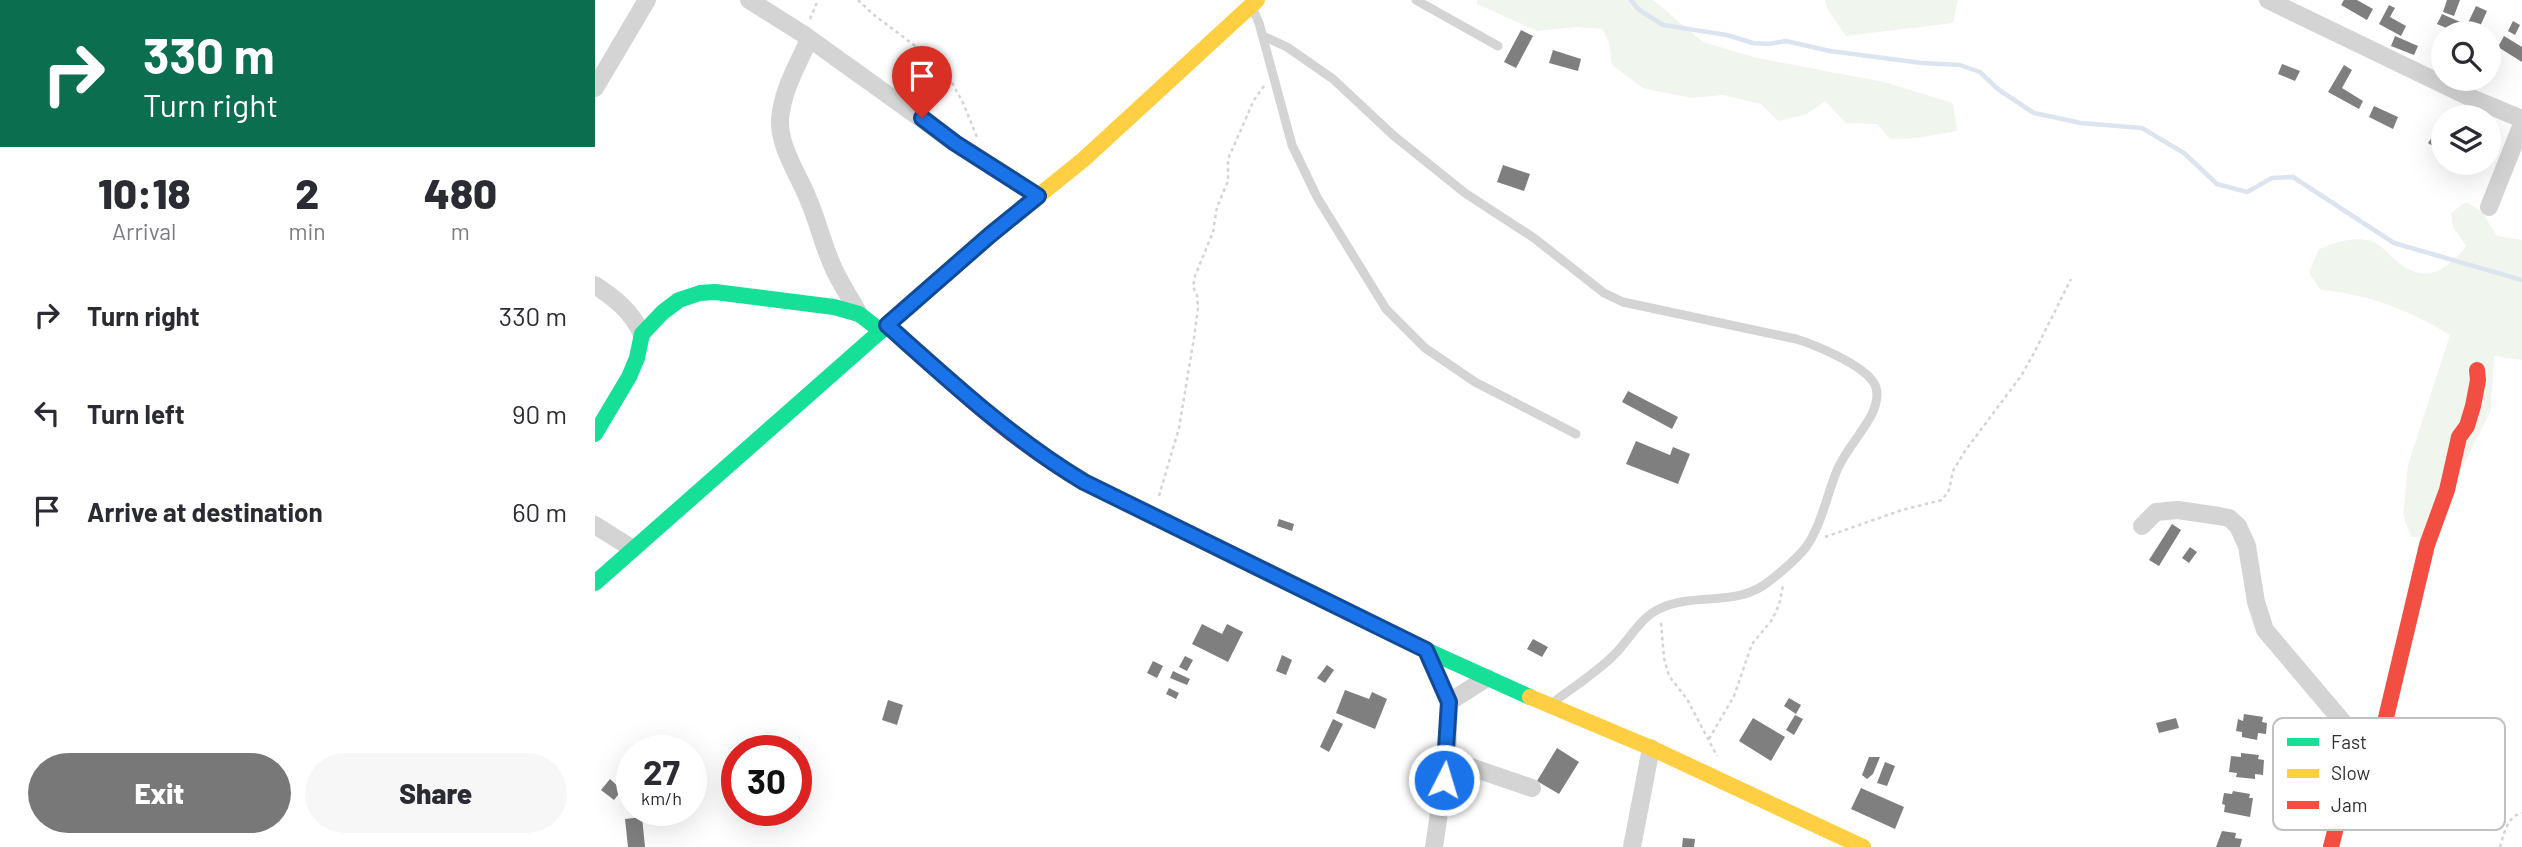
<!DOCTYPE html>
<style>
body{margin:0;font-family:Barlow,sans-serif;background:#f7f7f7;color:#2b2b33;height:100vh;display:flex;flex-direction:column;font-size:26px;white-space:nowrap}
*{box-sizing:border-box;margin:0}
p{font-size:23px;color:#7c7c81}
.icon{flex:none;width:38px;height:38px;fill:none;stroke:currentColor;stroke-width:2;stroke-linecap:round;stroke-linejoin:round}
.map{position:relative;flex:1;overflow:hidden}
.details{display:flex;flex-direction:column;background:#fff;width:595px}
.details>*{flex:none}
.guide{background:#0b6e4f;color:#fff;overflow:hidden}
.tools{position:absolute;left:1836px;top:21px;display:grid;gap:14px}
.tools a{display:grid;place-items:center;width:70px;height:70px;border-radius:50%;background:#fff;box-shadow:0 7px 28px #0002;font-size:35px}
.speed{position:absolute;left:21px;top:735px;display:flex;gap:14px;font-size:35px;font-weight:700;text-align:center}
.speed>*{display:grid;place-content:center;width:91px;height:91px;border-radius:50%;background:#fff;box-shadow:0 7px 28px #0002;line-height:1}
.speed small{font-size:18px;font-weight:400}
.speed .limit{border:10px solid #d22;background:#fff;color:#111}
.pin{position:absolute;display:grid;place-items:center;width:60px;height:60px;color:#fff;margin:-72px -30px;border-radius:50% 50% 50% 0;rotate:-45deg;box-shadow:0 0 7px #0007}
.pin .icon{rotate:45deg}
.me{position:absolute;width:77px;margin:-38px;rotate:5deg;stroke-linejoin:round;filter:drop-shadow(0 0 5px #0008)}
.turn{display:flex;align-items:center;gap:24px;height:147px;padding:0 28px;font-size:32px}
.turn .icon{width:91px;height:91px;stroke-width:2.5}
.turn b{display:block;font-size:49px;line-height:60px}
.eta{display:flex;justify-content:space-evenly;align-items:center;height:119px;text-align:center}
.eta b{font-size:42px;font-weight:800;line-height:49px}
.cta{display:flex;gap:14px;margin-top:auto;padding:14px 28px}
.cta a{flex:1;height:80px;border-radius:42px;background:#787878;color:#fff;font-size:28px;font-weight:800;line-height:80px;text-align:center}
.cta a+a{background:#f7f7f7;color:#2b2b33}
ul{padding:0;list-style:none}
li{display:flex;align-items:center;gap:21px;height:98px;padding:0 28px}
li div{flex:1}
li b{display:block;font-size:26px}
li em{font-style:normal}
main{display:flex;flex:1;min-height:0}
.map>svg:first-child{display:block}
.green{fill:#f0f5ed}
.lines{fill:none;stroke-linecap:round;stroke-linejoin:round}
.stream{stroke:#dce4f0;stroke-width:4.5}
.building{fill:#7f7f7f}
.path{stroke:#d4d4d4;stroke-width:2.5;stroke-dasharray:3.5 3.5;stroke-linecap:butt}
.lane{stroke:#d4d4d4;stroke-width:9}
.street{stroke:#d4d4d4;stroke-width:18}
.fast{stroke:#16e098;stroke-width:16}
.slow{stroke:#ffcf43;stroke-width:16}
.jam{stroke:#f24e42;stroke-width:16}
.route-casing{stroke:#114b97;stroke-width:18}
.route{stroke:#1a73e8;stroke-width:12}
.key{fill:#fff;stroke:#c1c1c1;stroke-width:2}
.key-label{font-size:19px;fill:#303030}
</style>
<main>
<section class="details">
<div class="guide">
<div class="turn"><svg class="icon" aria-label="right" viewBox="0 0 24 24"><path d="M7 20v-9h11M14 6l5 5-5 5"/></svg><div><b>330 m</b>Turn right</div></div>
</div>
<div class="eta">
<div><b>10:18</b><p>Arrival</p></div>
<div><b>2</b><p>min</p></div>
<div><b>480</b><p>m</p></div>
</div>
<ul>
<li><svg class="icon" aria-label="right" viewBox="0 0 24 24"><path d="M7 20v-9h11M14 6l5 5-5 5"/></svg><div><b>Turn right</b></div><em>330 m</em></li>
<li><svg class="icon" aria-label="left" viewBox="0 0 24 24"><path d="M17 20v-9H6M10 6l-5 5 5 5"/></svg><div><b>Turn left</b></div><em>90 m</em></li>
<li><svg class="icon" aria-label="arrive" viewBox="0 0 24 24"><path d="M6 21V4h12l-3 4 3 4H6"/></svg><div><b>Arrive at destination</b></div><em>60 m</em></li>
</ul>
<div class="cta"><a>Exit</a><a>Share</a></div>
</section>
<div class="map">
<svg width="1927" height="847" viewBox="0 0 1927 847">
<rect width="100%" height="100%" fill="#fff"/>
<g class="green">
<path d="M882,0H1058L1108,42L1162,58L1289,82L1358,103L1362,131L1322,138L1295,139L1282,124L1251,123L1230,101L1212,114L1183,121L1166,104L1128,95L1096,98L1048,88L1017,65L1014,43L1007,29L981,27L942,31L882,4Z"/>
<path d="M1230,0H1363L1358,23L1251,36L1233,10Z"/>
<path d="M1871,202L1887,212L1902,236L1927,240V360L1899,356L1896,410L1833,536L1816,537L1808,515L1813,465L1855,335C1811,309 1776,295 1726,290L1714,273L1724,249C1742,242 1757,236 1777,241C1785,244 1792,253 1798,258C1828,285 1849,274 1871,246L1858,227L1856,213Z"/>
</g>
<g class="lines">
<path class="stream" d="M1036,0L1043,9L1068,25L1132,35L1158,43L1174,44L1191,41L1235,51L1327,63L1365,65L1385,72L1404,90L1439,113L1486,123L1547,128L1589,153L1622,184L1652,192L1677,178L1698,177L1799,243L1927,280"/>
</g>
<g class="building">
<path d="M1749,0H1762L1778,9L1772,20L1746,5Z"/>
<path d="M1852,0H1865L1859,16L1848,12Z"/>
<path d="M1794,5L1800,8L1795,17L1811,26L1806,36L1784,24Z"/>
<path d="M1881,6L1892,11L1882,33H1863L1842,24L1847,14L1872,25Z"/>
<path d="M1918,21L1925,25L1920,35L1913,31Z"/>
<path d="M926,30L938,36L921,68L909,62Z"/>
<path d="M1800,36L1823,46L1819,55L1796,46Z"/>
<path d="M1909,36L1927,47V62L1903,47Z"/>
<path d="M958,50L986,59L983,71L954,63Z"/>
<path d="M1687,64L1705,71L1700,81L1683,74Z"/>
<path d="M1749,65L1757,70L1747,88L1768,101L1764,109L1733,92Z"/>
<path d="M1779,106L1803,117L1798,129L1774,117Z"/>
<path d="M1840,133L1848,138V153L1833,143Z"/>
<path d="M1866,163H1884L1876,172Z"/>
<path d="M908,165L935,174L929,191L902,182Z"/>
<path d="M1033,391L1083,417L1077,429L1027,402Z"/>
<path d="M1041,441L1075,455L1078,447L1095,454L1083,484L1031,464Z"/>
<path d="M684,519L699,524L697,531L682,526Z"/>
<path d="M1577,524L1586,530L1564,566L1554,560Z"/>
<path d="M1595,547L1602,552L1594,563L1587,558Z"/>
<path d="M607,624L627,634L632,624L648,632L633,662L597,644Z"/>
<path d="M938,639L953,647L947,657L932,649Z"/>
<path d="M687,655L697,660L691,675L681,671Z"/>
<path d="M590,656L598,660L592,671L584,667Z"/>
<path d="M558,661L568,666L562,678L552,673Z"/>
<path d="M732,665L739,670L730,683L722,678Z"/>
<path d="M578,671L595,679L592,685L575,678Z"/>
<path d="M574,688L584,693L581,699L571,694Z"/>
<path d="M750,690L774,699L777,692L792,699L780,729L741,713Z"/>
<path d="M1194,698L1206,705L1201,714L1189,706Z"/>
<path d="M293,700L308,705L302,725L287,720Z"/>
<path d="M1649,714L1668,717L1667,722L1672,723L1671,734L1663,733L1662,740L1647,737V732L1641,731L1643,719L1648,721Z"/>
<path d="M1200,715L1208,719L1199,735L1191,730Z"/>
<path d="M1158,718L1190,737L1176,761L1144,741Z"/>
<path d="M1581,718L1584,728L1564,733L1561,723Z"/>
<path d="M738,719L748,724L734,752L725,747Z"/>
<path d="M962,748L984,762L964,794L942,781Z"/>
<path d="M1646,753L1664,755L1663,759L1669,760L1668,775L1660,774V779L1641,777L1642,773L1634,772L1636,756L1646,757Z"/>
<path d="M1274,757H1285L1278,774L1272,779L1267,775Z"/>
<path d="M1290,762L1300,766L1292,786L1282,783Z"/>
<path d="M15,779L27,790L19,800L6,790Z"/>
<path d="M1266,788L1309,807L1300,829L1256,809Z"/>
<path d="M1638,791L1655,794L1654,798H1658L1655,817L1629,812L1630,805L1627,804L1629,793L1637,794Z"/>
<path d="M37,794V806L31,808L28,796Z"/>
<path d="M47,817L50,847H33L30,819Z"/>
<path d="M1627,831L1641,833L1640,838L1647,839L1645,847H1621Z"/>
<path d="M1088,838L1100,839L1099,847H1087Z"/>
</g>
<g class="lines">
<g class="path">
<path d="M263,0L279,15L323,48L353,75L368,103L382,137"/>
<path d="M215,19L223,0"/>
<path d="M564,496L584,428L599,338L603,308L602,295L598,287L600,276L618,232L622,207L633,181V159L659,100L669,86"/>
<path d="M1230,537L1307,510L1347,500L1354,490L1358,471L1370,451L1426,376L1439,353L1476,279"/>
<path d="M1066,623L1069,658L1074,676L1092,699L1122,756"/>
<path d="M1114,739L1139,696L1157,644L1177,620L1184,605L1188,586"/>
<path d="M1905,847C1909,834 1912,816 1927,813"/>
</g>
<g class="lane">
<path d="M821,0L903,46"/>
<path d="M657,7L664,23L697,145L722,197L791,309L830,348L880,382L981,434"/>
<path d="M668,36L692,47L738,79L799,136L870,193L939,238L1009,293L1028,302L1201,339C1221,345 1268,365 1279,383C1285,393 1281,405 1277,414C1267,433 1252,449 1243,468C1232,493 1227,525 1211,547C1202,559 1187,571 1176,580C1141,609 1101,591 1064,609C1045,618 1034,640 1019,655C1001,673 977,688 956,704"/>
</g>
<g class="street">
<path d="M154,0L208,34L360,143L443,196"/>
<path d="M1673,0L1874,97L1927,119"/>
<path d="M214,39C203,65 187,90 185,120C184,148 204,175 214,201C223,222 228,245 238,267C245,283 256,299 264,314"/>
<path d="M0,88L52,0"/>
<path d="M1894,207L1927,124"/>
<path d="M0,285C21,299 36,311 47,334"/>
<path d="M0,525L38,549"/>
<path d="M1547,526L1561,512L1583,510L1624,516L1634,518L1643,526L1652,546L1661,602L1670,630L1758,734L1756,775"/>
<path d="M831,650L854,702L852,759L839,847"/>
<path d="M854,702L892,678"/>
<path d="M852,759L937,788"/>
<path d="M1037,847L1056,748"/>
</g>
<g class="fast">
<path d="M0,434L34,377L42,358L47,334L68,312L84,300L105,293L120,292L239,307L264,314L286,331"/>
<path d="M542,508L831,650L935,697"/>
<path d="M0,583L313,307"/>
</g>
<g class="slow">
<path d="M313,307L395,235L489,159L662,0"/>
<path d="M935,697L1056,748L1268,847"/>
</g>
<g class="jam">
<path d="M292,325C354,380 416,442 489,482C507,492 525,500 542,508"/>
<path d="M1736,847L1753,780L1772,760L1790,722L1832,545L1852,490L1864,437L1872,426L1878,406L1883,380L1882,370"/>
</g>
</g>
<g class="lines">
<g class="route-casing">
<path id="route" d="M327,118L360,143L443,196L395,235L292,325C355,381 417,439 489,482L831,650L854,702L849,780"/>
</g>
<use href="#route" class="route"/>
</g>
<rect x="1678" y="718" width="232" height="112" rx="10" class="key"/>
<rect x="1692" y="738" width="32" height="8" fill="#16e098"/>
<rect x="1692" y="769" width="32" height="9" fill="#ffcf43"/>
<rect x="1692" y="801" width="32" height="8" fill="#f24e42"/>
<g class="key-label">
<text x="1736" y="749">Fast</text>
<text x="1736" y="780">Slow</text>
<text x="1736" y="812">Jam</text>
</g>
</svg>
<div class="tools">
<a><svg class="icon" aria-label="search" viewBox="0 0 24 24"><circle cx="10" cy="10" r="6"/><path d="M15 15l6 6"/></svg></a>
<a><svg class="icon" aria-label="layers" viewBox="0 0 24 24"><path d="M12 4l9 5-9 5-9-5zM3 14l9 5 9-5"/></svg></a>
</div>
<div class="speed"><div>27<small>km/h</small></div><div class="limit">30</div></div>
<div class="pin" style="left:327px;top:118px;background:#d93025"><svg class="icon" aria-label="arrive" viewBox="0 0 24 24"><path d="M6 21V4h12l-3 4 3 4H6"/></svg></div>
<svg class="me" style="left:849px;top:780px" viewBox="-20 -20 40 40"><circle r="17" fill="#1a73e8" stroke="#fff" stroke-width="3"/><path d="M0-11L8 9 0 5-8 9z" fill="#fff"/></svg>
</div>
</main>
